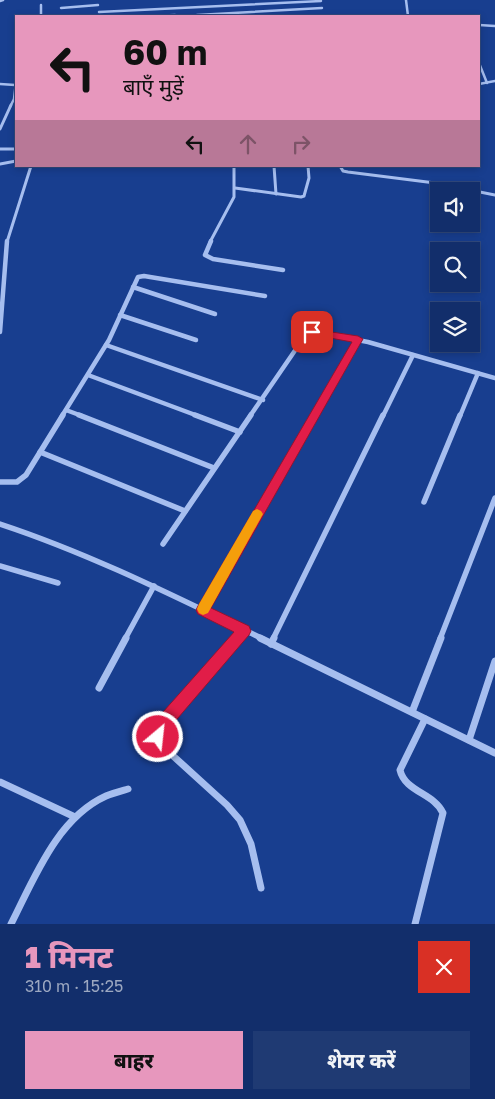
<!DOCTYPE html>
<html lang="hi">
<meta charset="utf-8">
<style>
body{margin:0;font-family:"Golos Text","Noto Sans Devanagari",sans-serif;background:#1f3a73;color:#f1f3f6;height:100vh;display:flex;flex-direction:column;font-size:19px;white-space:nowrap}
*{box-sizing:border-box;margin:0}
p{font-size:16px;color:#9ca8c1}
.icon{flex:none;width:28px;height:28px;fill:none;stroke:currentColor;stroke-width:2;stroke-linecap:round;stroke-linejoin:round}
.map{position:relative;height:924px;overflow:hidden}
.side{display:flex;flex-direction:column;background:#122e6b;flex:1}
.side>*{flex:none}
.banner{position:absolute;left:15px;top:15px;width:465px;height:152px;border-radius:0px;box-shadow:0 2px 8px #0003,0 0 0 1px #314a7e;background:#e797bd;color:#111;overflow:hidden}
.fabs{position:absolute;left:430px;top:182px;display:grid;gap:10px}
.fabs a{display:grid;place-items:center;width:50px;height:50px;border-radius:0px;background:#122e6b;box-shadow:0 2px 8px #0003,0 0 0 1px #314a7e;font-size:25px}
.pin{position:absolute;display:grid;place-items:center;width:42px;height:42px;color:#fff;margin:-21px;border-radius:10px;box-shadow:0 2px 8px #0006}
.me{position:absolute;width:55px;margin:-28px;rotate:28deg;stroke-linejoin:round;filter:drop-shadow(0 0 4px #0008)}
.turn{display:flex;align-items:center;gap:18px;height:105px;padding:0 25px;font-size:22px}
.turn .icon{width:65px;height:65px;stroke-width:2.5}
.turn b{display:block;font-size:35px;line-height:42px}
.lanes{display:flex;align-items:center;height:48px;padding:0 25px;background:#0003;justify-content:center;gap:25px;direction:ltr}
.lanes .off{opacity:.35}
.round{display:grid;place-items:center;flex:none;width:52px;height:52px;border-radius:0px;background:#1f3a73}
.overview{display:flex;align-items:center;justify-content:space-between;height:85px;padding:0 25px}
h1{font-size:30px;font-weight:800;line-height:38px;color:#e797bd}
.button{display:flex;gap:10px;margin-top:auto;padding:10px 25px}
.button a{flex:1;height:58px;border-radius:0px;background:#e797bd;color:#111;font-size:20px;font-weight:800;line-height:58px;text-align:center}
.button a+a{background:#1f3a73;color:#f1f3f6}
.map>svg:first-child{display:block}
.lines{fill:none;stroke-linecap:round;stroke-linejoin:round}
.minor-far4{stroke:#a6beef;stroke-width:2.5}
.minor-far3{stroke:#a6beef;stroke-width:3}
.minor-far2{stroke:#a6beef;stroke-width:4.5}
.minor-far1{stroke:#a6beef;stroke-width:5.5}
.minor{stroke:#a6beef;stroke-width:7}
.route{fill:#e11d48;stroke:#92132f}
.slow{fill:#f59e0b}
</style>
<div class="map">
<svg width="495" height="924" viewBox="0 0 495 924">
<rect width="100%" height="100%" fill="#183e8f"/>
<g class="lines">
<g class="minor-far4">
<path d="M406,0L408,16"/>
<path d="M0,1L3,0"/>
<path d="M41,5V16"/>
<path d="M61,8L98,5"/>
<path d="M99,12L321,1"/>
<path d="M197,15L322,8"/>
<path d="M153,16L175,15"/>
<path d="M479,25L495,26"/>
<path d="M479,63L487,83"/>
<path d="M0,84L15,85"/>
<path d="M479,84L495,81"/>
<path d="M10,107L14,99L16,82"/>
</g>
<g class="minor-far3">
<path d="M0,129L11,105"/>
<path d="M0,149H16"/>
<path d="M0,164L16,161"/>
<path d="M274,166L276,194"/>
<path d="M340,166L343,171L348,172L435,183L495,195"/>
<path d="M235,188L301,197L304,196L309,178L308,166"/>
<path d="M7,242L31,166"/>
<path d="M210,242L234,197V166"/>
</g>
<g class="minor-far2">
<path d="M211,241L205,255L213,259L283,270"/>
<path d="M133,287L215,314"/>
<path d="M120,315L196,340"/>
<path d="M0,332L7,241"/>
<path d="M106,345L263,400"/>
<path d="M88,375L198,416"/>
<path d="M66,410L82,416"/>
<path d="M62,416L109,340L138,277L144,276L265,296"/>
<path d="M250,416L307,333H320L368,342L495,378"/>
<path d="M313,416L358,339"/>
<path d="M383,416L413,355"/>
<path d="M460,416L478,373"/>
</g>
<g class="minor-far1">
<path d="M79,415L214,468"/>
<path d="M195,415L240,432"/>
<path d="M40,452L185,511"/>
<path d="M0,482H17L26,475L63,415"/>
<path d="M424,502L460,415"/>
<path d="M0,524C91,554 176,597 263,639"/>
<path d="M163,544L251,415"/>
<path d="M0,566L58,583"/>
<path d="M202,610L314,415"/>
<path d="M125,639L154,586"/>
<path d="M237,639L244,631"/>
<path d="M273,639L383,415"/>
<path d="M440,639L495,498"/>
</g>
<g class="minor">
<path d="M238,638L158,731L160,744L227,805L240,820L251,844L261,888"/>
<path d="M260,638L495,753"/>
<path d="M271,644L274,638"/>
<path d="M99,688L126,638"/>
<path d="M412,712L441,638"/>
<path d="M469,740L495,661"/>
<path d="M0,782L75,817"/>
<path d="M11,924C34,879 57,818 106,796C113,793 121,791 128,789"/>
<path d="M415,924L443,813C434,793 405,792 400,770L425,719"/>
</g>
</g>
<path class="route" d="M312,329L358,336L363,339L211,608L249,626L251,631L249,635L166,732L163,742L158,745L153,742C149,734 151,729 155,721L234,632L198,614L196,610L198,606L352,342L308,334V330Z"/>
<path class="slow" d="M257,509L261,511L263,514L208,613L203,615L199,613L197,609L199,604L253,511Z"/>
</svg>
<div class="fabs">
<a><svg class="icon" aria-label="sound" viewBox="0 0 24 24"><path d="M4 9h4l5-4v14l-5-4H4zM17 9q2 3 0 6"/></svg></a>
<a><svg class="icon" aria-label="search" viewBox="0 0 24 24"><circle cx="10" cy="10" r="6"/><path d="M15 15l6 6"/></svg></a>
<a><svg class="icon" aria-label="layers" viewBox="0 0 24 24"><path d="M12 4l9 5-9 5-9-5zM3 14l9 5 9-5"/></svg></a>
</div>
<div class="pin" style="left:312px;top:332px;background:#d93025"><svg class="icon" aria-label="arrive" viewBox="0 0 24 24"><path d="M6 21V4h12l-3 4 3 4H6"/></svg></div>
<svg class="me" style="left:158px;top:737px" viewBox="-20 -20 40 40"><circle r="17" fill="#e11d48" stroke="#fff" stroke-width="3"/><path d="M0-11L8 9 0 5-8 9z" fill="#fff"/></svg>
<div class="banner">
<div class="turn"><svg class="icon" aria-label="left" viewBox="0 0 24 24"><path d="M17 20v-9H6M10 6l-5 5 5 5"/></svg><div><b>60 m</b>बाएँ मुड़ें</div></div>
<div class="lanes"><svg class="icon" aria-label="left" viewBox="0 0 24 24"><path d="M17 20v-9H6M10 6l-5 5 5 5"/></svg><svg class="icon off" aria-label="ahead" viewBox="0 0 24 24"><path d="M12 20V5M6 11l6-6 6 6"/></svg><svg class="icon off" aria-label="right" viewBox="0 0 24 24"><path d="M7 20v-9h11M14 6l5 5-5 5"/></svg></div>
</div>
</div>
<section class="side">
<div class="overview"><div><h1>1 मिनट</h1><p>310 m · 15:25</p></div><a class="round" style="background:#d93025;color:#fff"><svg class="icon" aria-label="close" viewBox="0 0 24 24"><path d="M6 6l12 12M18 6L6 18"/></svg></a></div>
<div class="button"><a>बाहर</a><a>शेयर करें</a></div>
</section>
